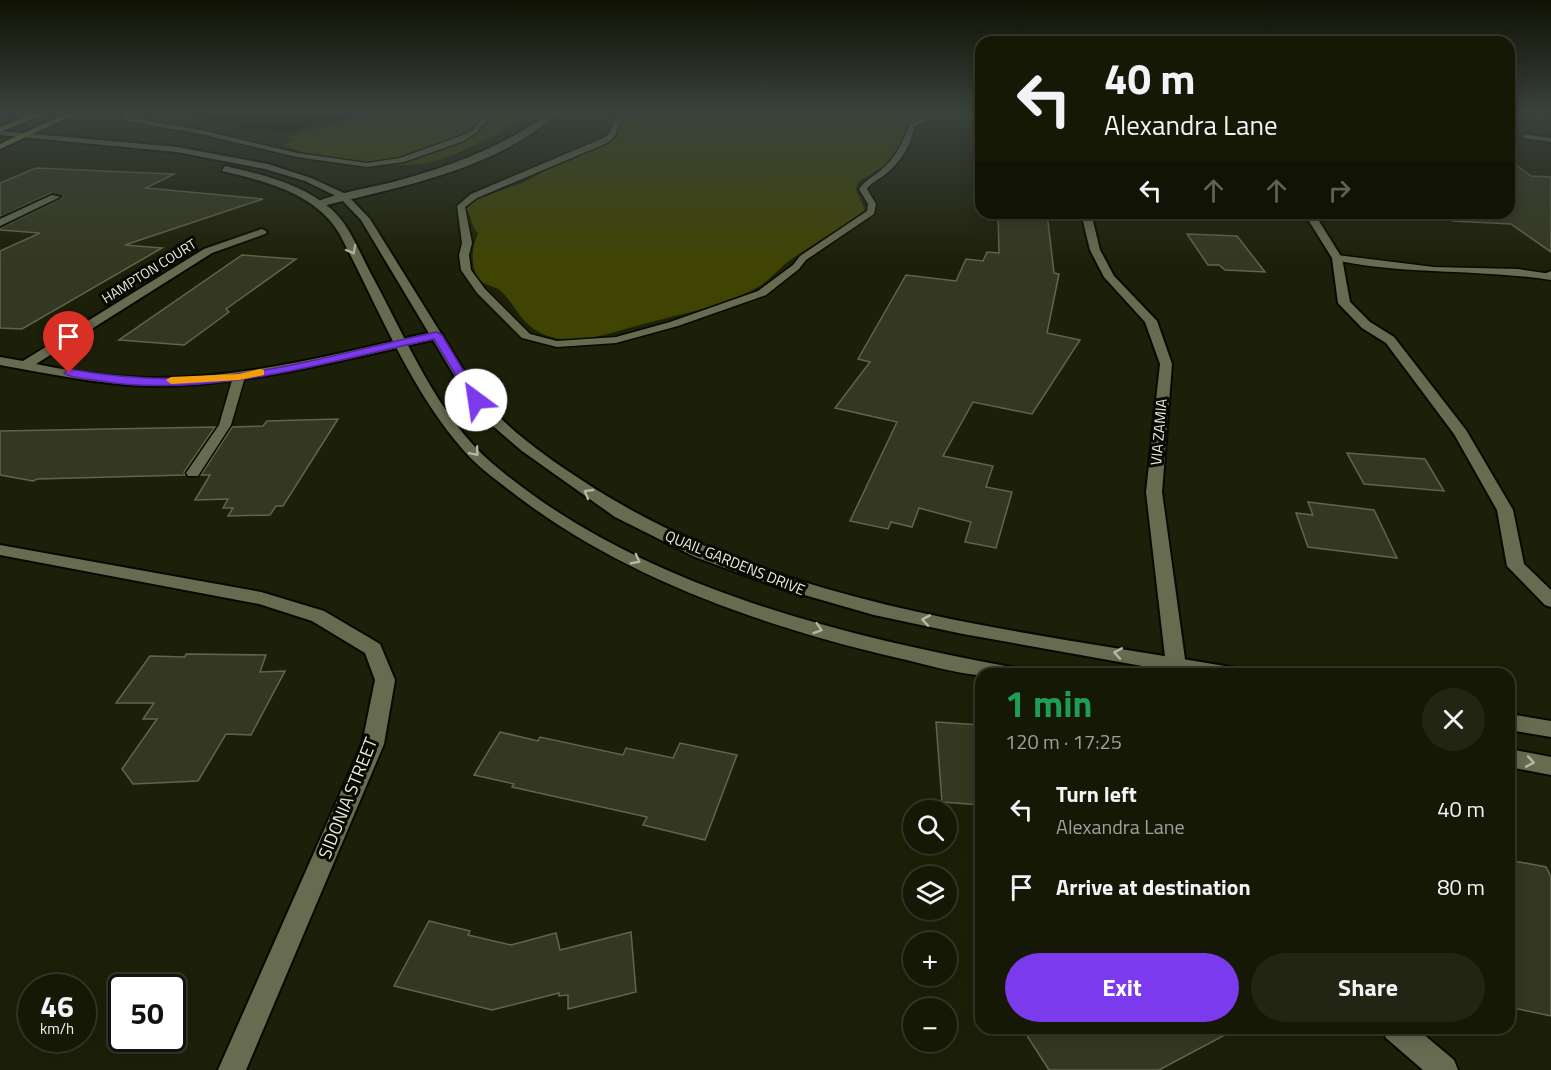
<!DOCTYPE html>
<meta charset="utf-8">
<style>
body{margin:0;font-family:"Titillium Web",sans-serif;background:#232514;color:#f1f3f6;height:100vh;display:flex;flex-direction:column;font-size:22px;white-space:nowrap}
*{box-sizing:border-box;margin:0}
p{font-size:20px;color:#9ea09b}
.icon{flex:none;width:33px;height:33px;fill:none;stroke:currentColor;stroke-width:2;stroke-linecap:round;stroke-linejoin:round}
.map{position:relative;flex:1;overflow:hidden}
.panel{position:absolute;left:975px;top:668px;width:540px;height:366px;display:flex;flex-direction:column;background:#161806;border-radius:18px;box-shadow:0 3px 15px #0003,0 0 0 2px #353728}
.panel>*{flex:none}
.banner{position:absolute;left:975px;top:36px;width:540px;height:183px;border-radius:18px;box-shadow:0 3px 15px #0003,0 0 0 2px #353728;background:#161806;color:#f1f3f6;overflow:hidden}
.controls{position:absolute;left:903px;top:800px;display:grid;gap:12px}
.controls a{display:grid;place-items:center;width:54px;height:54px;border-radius:50%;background:#161806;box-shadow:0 3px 15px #0003,0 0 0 2px #353728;font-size:30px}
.speed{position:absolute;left:18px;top:974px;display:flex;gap:12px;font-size:30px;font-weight:700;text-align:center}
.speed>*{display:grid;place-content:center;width:78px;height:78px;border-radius:50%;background:#161806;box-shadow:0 3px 15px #0003,0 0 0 2px #353728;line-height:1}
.speed small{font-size:15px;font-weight:400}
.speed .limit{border:3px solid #111;border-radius:9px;background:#fff;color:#111}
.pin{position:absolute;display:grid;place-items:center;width:51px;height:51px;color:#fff;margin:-62px -26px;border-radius:50% 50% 50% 0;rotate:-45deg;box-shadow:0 0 6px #0007}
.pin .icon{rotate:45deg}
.me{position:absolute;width:66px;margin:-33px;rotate:329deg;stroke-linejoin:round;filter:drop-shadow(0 0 4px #0008)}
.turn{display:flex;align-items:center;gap:21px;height:126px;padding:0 30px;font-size:27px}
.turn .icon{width:78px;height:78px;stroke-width:2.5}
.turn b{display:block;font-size:42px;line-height:51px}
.lanes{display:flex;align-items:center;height:57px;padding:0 30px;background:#0003;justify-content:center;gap:30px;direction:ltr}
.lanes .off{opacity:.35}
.round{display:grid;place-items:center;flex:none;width:63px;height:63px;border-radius:32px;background:#232514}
.summary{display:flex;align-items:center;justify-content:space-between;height:102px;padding:0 30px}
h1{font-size:36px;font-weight:700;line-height:45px;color:#1e9e55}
.cta{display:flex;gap:12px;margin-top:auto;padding:12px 30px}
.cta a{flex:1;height:69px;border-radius:36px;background:#7c3aed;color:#fff;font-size:24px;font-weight:700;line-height:69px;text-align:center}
.cta a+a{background:#232514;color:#f1f3f6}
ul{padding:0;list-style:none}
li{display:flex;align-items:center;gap:18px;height:78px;padding:0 30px}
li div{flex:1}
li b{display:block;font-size:22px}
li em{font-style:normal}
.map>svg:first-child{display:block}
.green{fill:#3f4403}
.water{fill:#060700}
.building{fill:#353820;stroke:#61654b;stroke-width:1.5}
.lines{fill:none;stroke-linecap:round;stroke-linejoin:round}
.service-casing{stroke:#080900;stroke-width:3}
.minor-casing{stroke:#080900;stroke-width:4}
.tertiary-casing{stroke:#080900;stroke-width:4}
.secondary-casing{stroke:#080900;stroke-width:4}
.primary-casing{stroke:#080900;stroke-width:4}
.service{fill:#676b50;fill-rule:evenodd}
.minor{fill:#676b50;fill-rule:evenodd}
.tertiary{fill:#676b50;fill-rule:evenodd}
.secondary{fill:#676b50;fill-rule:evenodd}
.primary{fill:#90983f;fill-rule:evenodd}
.oneway{stroke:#b5b8a4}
.route{fill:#7c3aed;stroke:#51269a;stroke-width:1.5}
.slow{fill:#f59e0b}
.labels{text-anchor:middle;stroke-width:6;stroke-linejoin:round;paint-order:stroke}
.far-street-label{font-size:14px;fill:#e9ebdc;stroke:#080902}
.street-label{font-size:15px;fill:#e9ebdc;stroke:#080902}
.near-street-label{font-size:18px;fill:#e9ebdc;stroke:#080902}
</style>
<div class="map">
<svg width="1551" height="1070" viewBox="0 0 1551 1070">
<rect width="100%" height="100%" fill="#1d2008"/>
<g class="green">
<path d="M376,112H531C502,134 462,154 426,163C400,169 339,160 311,155C300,153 292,147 281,146L293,140L285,138Z"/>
<path d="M637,112H935L908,124L903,143L884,166L858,182L856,190L865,210C841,228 814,243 789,261C779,268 769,281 758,287C721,308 678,314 637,326C609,333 578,346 548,336C522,327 519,310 503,293C497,286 485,286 480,280C469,268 472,246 478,233C470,226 473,217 466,209L476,199L525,182L558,163L614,139L618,137L619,123Z"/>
</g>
<path class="water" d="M188,112H363L288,133L232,126Z"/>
<g class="building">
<path d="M1509,160L1531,176L1551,177V252L1511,224L1452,221L1470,213H1509Z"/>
<path d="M36,168L174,174L146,188L263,199L125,245L162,248L22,329L0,328V251L40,233L0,230V228L62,198L51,193L0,217V183Z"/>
<path d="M998,213H1047L1054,273L1059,274L1047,333L1080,340L1032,414L973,402L943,456L993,466L986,487L1012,492L996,548L965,542L971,522L919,508L912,527L891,522L888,529L850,521L897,422L835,408L870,362L858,359L906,275L956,281L966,259L983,261L987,252L999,253Z"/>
<path d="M1187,234L1237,236L1265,272L1225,270L1219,265H1208Z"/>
<path d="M242,255L296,259L226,309L229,312L184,345L119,340Z"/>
<path d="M338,419L283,506H276L270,515L228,516L233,508H223L228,499L195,500L210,475H201L232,427L263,426L267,421Z"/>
<path d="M215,427L184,472L185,475L37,479L33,481L0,475V431Z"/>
<path d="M1347,453L1425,459L1444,491L1364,484Z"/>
<path d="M1308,502L1374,510L1397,558L1308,547L1296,513L1313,515Z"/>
<path d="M186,654L266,655L260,672L285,671L251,735L226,734L198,781L133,784L122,769L157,719H143L154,703H116L150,656L185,657Z"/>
<path d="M936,722L981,725V805L942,802Z"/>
<path d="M500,732L538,741L540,737L623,755L626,748L673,758L680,743L737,755L705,840L643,825L647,817L512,787L514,784L474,775Z"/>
<path d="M1509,860L1546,867L1551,877V1016L1509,1007Z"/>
<path d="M429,921L470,931L468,935L511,945L556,933L560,950L631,932L636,992L568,1009V995L559,996V993L492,1010L394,986Z"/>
<path d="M1022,1028H1238L1159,1070H1049Z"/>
</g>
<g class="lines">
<g class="service-casing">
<g id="service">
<path d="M130,112H138L131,118L201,130L297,153L367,163L400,158L458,137L472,131L487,112H494L476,133L464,141L404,162L367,167L297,157L201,134L127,121L124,117Z"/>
<path d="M624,112H632L619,123L615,136L607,143L477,198L465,207L472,243L469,255L471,270L485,289L530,334L557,341L616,337L670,322L758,291L793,265L800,256L867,211L868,204L859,189C865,180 873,177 881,170C896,158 903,142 909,125L934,112H943L914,127C912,144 901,161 888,172C882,178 874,181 868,187L867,189L876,204L874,214L806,260L799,269L766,295L678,326L616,343L557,347L522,338L477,293L461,270L459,255L462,243L457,206L471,194L601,139L608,135L614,121Z"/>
<path d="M1337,255L1434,267L1518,269L1551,274V280C1479,269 1405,275 1334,260V256Z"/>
<path d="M239,373L245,377L231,425L198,476H188L186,473L219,425L233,377Z"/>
</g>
</g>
<g class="minor-casing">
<g id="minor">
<path d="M1523,134L1551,138V142L1523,138Z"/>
<path d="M52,195L60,197L0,226V219Z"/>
<path d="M1081,213H1091L1100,250L1114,276L1157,321L1172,364L1162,492L1187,674H1167L1146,492L1160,364L1145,322L1104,277L1090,250Z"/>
<path d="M1304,213H1314L1342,258L1350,302L1370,322L1394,337L1466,430L1513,510L1524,564L1551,590V607L1545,605L1507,566L1497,510L1454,434L1386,343L1362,328L1338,303L1332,258Z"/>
<path d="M262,229L267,232L265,234L212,253L36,364C75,372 114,378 154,378C250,378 344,352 437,331L443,335L437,339C344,359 250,386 154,386C101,385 51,374 0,365V357L23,361L204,249Z"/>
<path d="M1551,271V278H1544V274Z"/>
<path d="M0,545L261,592L324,611L380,644L395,680L384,744L246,1070H218L362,744L375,680L365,653L312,621L259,604L0,555Z"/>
<path d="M1382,1028H1416L1454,1060L1458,1070H1423L1386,1038Z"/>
</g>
</g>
<g class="tertiary-casing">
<path id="tertiary" d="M551,112H559C496,170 399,187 318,207L313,204C326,195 374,187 393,182C449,167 503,147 551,112Z"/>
</g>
<g class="secondary-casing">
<g id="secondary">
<path d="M0,131L177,147L268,164L311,178L346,194L370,219L481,398C510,431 546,457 583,481C775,607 1010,629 1231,667L1238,669L1241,674H1187L963,634L874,615L780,588L695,557L615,517L522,451L487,421L469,400L361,220L340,198L305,181L265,169L177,152L0,135Z"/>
<path d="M225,166C260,174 302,184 330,208C350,225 359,252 371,274C406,338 437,416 493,464C634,584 833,634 1011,667L1018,669L1021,674C1007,674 988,676 977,675C951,672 924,664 898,658C765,627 626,579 517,496C499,482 480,469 465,452C409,389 378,306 339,233C315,193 264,181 222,171Z"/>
<path d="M1509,714L1551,721V737L1509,730Z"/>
<path d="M1509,749L1551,757V775L1509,767Z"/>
</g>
</g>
<g class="primary-casing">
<g id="primary">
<path d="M39,112H49L0,132V127Z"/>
<path d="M70,112H80L0,149V144Z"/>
</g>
</g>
<use href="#service" class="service"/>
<use href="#minor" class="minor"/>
<use href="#tertiary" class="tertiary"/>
<use href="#secondary" class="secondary"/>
<use href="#primary" class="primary"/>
</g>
<defs><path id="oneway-chevron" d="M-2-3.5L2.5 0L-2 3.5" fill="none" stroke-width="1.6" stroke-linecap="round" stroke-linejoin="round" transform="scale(1.5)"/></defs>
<g class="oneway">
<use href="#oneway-chevron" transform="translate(352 250) rotate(61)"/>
<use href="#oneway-chevron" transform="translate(475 452) rotate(50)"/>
<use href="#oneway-chevron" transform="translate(588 493) rotate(-150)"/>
<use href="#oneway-chevron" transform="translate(636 560) rotate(28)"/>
<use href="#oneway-chevron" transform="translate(926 620) rotate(-170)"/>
<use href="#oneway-chevron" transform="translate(818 629) rotate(17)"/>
<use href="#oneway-chevron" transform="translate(1118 653) rotate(-170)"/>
<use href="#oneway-chevron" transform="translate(1530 762) rotate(10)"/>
</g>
<linearGradient id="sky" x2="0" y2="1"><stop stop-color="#101204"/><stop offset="0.43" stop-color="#3a423d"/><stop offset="1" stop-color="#3a423d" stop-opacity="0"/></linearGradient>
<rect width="1551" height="262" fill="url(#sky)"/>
<path class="route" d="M437,332L442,335L481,400L480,402H472L434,339C325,362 206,400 94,380C85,379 71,378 64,373L69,369C124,379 183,382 239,374C305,365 371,346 437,332Z"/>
<path class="slow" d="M260,369L264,370V375L239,380L171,384L166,380L171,377L239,374Z"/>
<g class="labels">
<g class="far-street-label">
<text transform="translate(149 271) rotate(-32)" y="5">HAMPTON COURT</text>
</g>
<g class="street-label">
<text transform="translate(1159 432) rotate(-85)" y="5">VIA ZAMIA</text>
<text transform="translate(735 563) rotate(22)" y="5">QUAIL GARDENS DRIVE</text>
</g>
<g class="near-street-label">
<text transform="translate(348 798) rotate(-68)" y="6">SIDONIA STREET</text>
</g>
</g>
</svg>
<div class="controls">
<a><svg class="icon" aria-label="search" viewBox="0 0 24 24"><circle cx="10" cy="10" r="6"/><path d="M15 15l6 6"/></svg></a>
<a><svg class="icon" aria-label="layers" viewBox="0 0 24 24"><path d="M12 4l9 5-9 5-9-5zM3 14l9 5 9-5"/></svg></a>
<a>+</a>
<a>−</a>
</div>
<div class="speed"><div>46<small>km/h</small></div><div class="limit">50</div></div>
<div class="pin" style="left:69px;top:373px;background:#d93025"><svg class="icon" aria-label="arrive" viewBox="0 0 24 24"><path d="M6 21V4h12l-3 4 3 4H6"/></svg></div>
<svg class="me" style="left:476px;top:400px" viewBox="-20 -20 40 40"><circle r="19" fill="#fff"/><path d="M0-13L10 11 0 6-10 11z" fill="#7c3aed"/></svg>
<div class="banner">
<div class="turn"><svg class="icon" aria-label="left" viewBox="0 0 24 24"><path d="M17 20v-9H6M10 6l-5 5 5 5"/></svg><div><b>40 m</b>Alexandra Lane</div></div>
<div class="lanes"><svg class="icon" aria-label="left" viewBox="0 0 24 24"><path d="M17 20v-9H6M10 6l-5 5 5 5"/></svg><svg class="icon off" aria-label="ahead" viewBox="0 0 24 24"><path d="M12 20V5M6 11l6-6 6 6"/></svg><svg class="icon off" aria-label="ahead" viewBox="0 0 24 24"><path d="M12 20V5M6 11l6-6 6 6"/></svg><svg class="icon off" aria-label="right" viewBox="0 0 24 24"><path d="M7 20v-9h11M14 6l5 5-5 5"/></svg></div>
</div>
<section class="panel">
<div class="summary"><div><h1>1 min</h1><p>120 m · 17:25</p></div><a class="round"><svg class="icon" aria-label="close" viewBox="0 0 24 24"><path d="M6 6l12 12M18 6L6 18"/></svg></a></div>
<ul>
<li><svg class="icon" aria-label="left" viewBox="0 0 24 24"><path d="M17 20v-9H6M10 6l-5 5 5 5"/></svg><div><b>Turn left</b><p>Alexandra Lane</p></div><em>40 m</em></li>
<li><svg class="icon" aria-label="arrive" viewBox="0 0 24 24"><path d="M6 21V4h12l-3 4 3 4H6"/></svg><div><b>Arrive at destination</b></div><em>80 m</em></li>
</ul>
<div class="cta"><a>Exit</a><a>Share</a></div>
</section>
</div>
